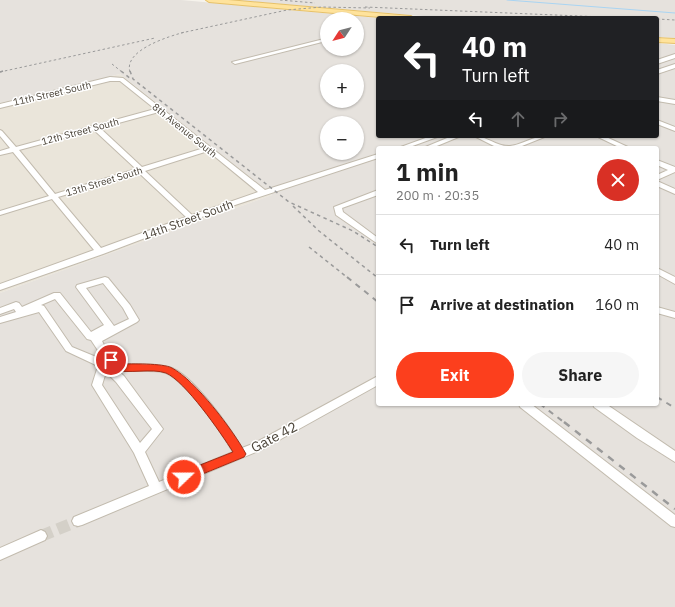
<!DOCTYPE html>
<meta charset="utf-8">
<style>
body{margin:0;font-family:"IBM Plex Sans",sans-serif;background:#f6f6f6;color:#222;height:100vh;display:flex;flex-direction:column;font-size:15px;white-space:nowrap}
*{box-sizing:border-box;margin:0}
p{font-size:13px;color:#767676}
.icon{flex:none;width:22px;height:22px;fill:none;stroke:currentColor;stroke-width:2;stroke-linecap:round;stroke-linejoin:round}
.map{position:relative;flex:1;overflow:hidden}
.details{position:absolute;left:376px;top:146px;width:283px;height:260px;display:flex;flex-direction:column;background:#fff;border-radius:4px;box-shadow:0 1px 3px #0004}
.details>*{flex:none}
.guide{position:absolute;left:376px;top:16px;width:283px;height:122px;border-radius:4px;box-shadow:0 1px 3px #0004;background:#202124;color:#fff;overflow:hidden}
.needle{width:26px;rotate:234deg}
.tools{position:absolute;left:320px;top:12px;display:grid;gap:8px}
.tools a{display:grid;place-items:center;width:44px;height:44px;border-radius:50%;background:#fff;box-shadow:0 1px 3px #0004;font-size:20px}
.pin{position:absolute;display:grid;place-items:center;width:34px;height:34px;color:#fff;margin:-17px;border:2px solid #fff;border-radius:50%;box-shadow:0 1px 4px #0007}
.me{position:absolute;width:44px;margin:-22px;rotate:68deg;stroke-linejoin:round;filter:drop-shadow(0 0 3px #0008)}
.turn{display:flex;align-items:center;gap:14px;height:84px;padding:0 20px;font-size:18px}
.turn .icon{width:52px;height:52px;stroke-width:2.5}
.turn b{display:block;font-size:28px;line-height:34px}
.lanes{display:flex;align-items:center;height:38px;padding:0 20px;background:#0003;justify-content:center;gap:20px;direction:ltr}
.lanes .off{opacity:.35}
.round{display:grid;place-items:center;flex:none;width:42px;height:42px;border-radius:21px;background:#f6f6f6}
.summary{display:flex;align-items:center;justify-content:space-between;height:68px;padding:0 20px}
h1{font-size:24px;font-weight:700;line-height:30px}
.cta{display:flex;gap:8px;margin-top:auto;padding:8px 20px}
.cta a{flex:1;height:46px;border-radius:24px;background:#fc3f1d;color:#fff;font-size:16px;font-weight:700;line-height:46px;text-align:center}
.cta a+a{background:#f6f6f6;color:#222}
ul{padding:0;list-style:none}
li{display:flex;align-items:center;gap:12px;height:60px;padding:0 20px;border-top:1px solid #e0e0e0}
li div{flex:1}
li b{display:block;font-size:15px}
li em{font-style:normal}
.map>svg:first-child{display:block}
.residential{fill:#eae5da}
.industrial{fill:#e6e2dd;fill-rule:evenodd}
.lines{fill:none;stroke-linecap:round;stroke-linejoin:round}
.stream{stroke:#a9d4f2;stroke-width:1}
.minor-tunnel{stroke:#d4d0c8;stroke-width:12;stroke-dasharray:12 6;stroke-linecap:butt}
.minor-casing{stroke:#c2bbae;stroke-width:2}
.major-casing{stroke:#e6c16a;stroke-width:2}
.minor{fill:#fff;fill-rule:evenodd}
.major{fill:#ffe39c;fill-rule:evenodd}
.rail-far3{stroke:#9a9a9a;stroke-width:1;stroke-dasharray:2.5 2.5;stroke-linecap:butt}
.rail-far2{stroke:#9a9a9a;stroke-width:1.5;stroke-dasharray:3.5 3.5;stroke-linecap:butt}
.rail-far1{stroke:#9a9a9a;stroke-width:2;stroke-dasharray:5.5 5.5;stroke-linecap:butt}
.rail{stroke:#9a9a9a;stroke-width:2.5;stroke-dasharray:7 7;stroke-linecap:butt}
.route{fill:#fc3f1d;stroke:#a42913}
.labels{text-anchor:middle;stroke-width:3;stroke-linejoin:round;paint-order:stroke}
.far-street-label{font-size:10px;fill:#4b4439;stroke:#fff}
.street-label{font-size:12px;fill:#4b4439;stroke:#fff}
.near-street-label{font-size:14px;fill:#4b4439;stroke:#fff}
</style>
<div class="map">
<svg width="675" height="607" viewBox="0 0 675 607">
<rect width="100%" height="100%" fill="#f6f3ec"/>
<path class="residential" d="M120,74L272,195L0,293V103Z"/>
<g class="industrial">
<path d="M0,0H181L378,18V136H657V43L675,45V607H0V293L272,195L120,74L0,103ZM327,19H357V49H327ZM327,71H357V101H327ZM327,123H357V153H327ZM378,148H657V404H378Z"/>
<path d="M233,0H675V38L657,37V18H448Z"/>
</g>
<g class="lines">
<path class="stream" d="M507,0L675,13"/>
<path class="minor-tunnel" d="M41,536L78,521"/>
<g class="minor-casing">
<g id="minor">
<path d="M324,39L326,40V41L235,64L232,62Z"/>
<path d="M675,54V58L657,64V60Z"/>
<path d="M675,64V68L657,74V70Z"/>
<path d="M110,77L123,78L265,190L378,154V158L238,204L196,219L195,221H190L103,254L0,290V284L94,250L52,199L0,215V211L49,196L13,152L0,155V151L10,148L0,136V130L2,131L16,147L155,109L120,81H110L0,108V104ZM159,112L204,148L142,167L100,128ZM94,130L136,169L55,194L19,150ZM208,151L258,192L192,215L145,171ZM139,173L186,217L101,248L58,197Z"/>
<path d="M657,97L675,100V104L657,101Z"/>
<path d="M657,120L675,127V131L657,124Z"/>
<path d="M431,136H440L407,148H398Z"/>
<path d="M452,136H461L432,148H423Z"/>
<path d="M474,136C487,136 497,147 510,146C522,145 532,136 547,136L517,148L494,146Z"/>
<path d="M596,136H604L630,148H621Z"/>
<path d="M657,160L675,167V172L657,180V175L668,170L657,165Z"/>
<path d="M657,181L675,189V194L657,186Z"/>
<path d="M378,190V195L342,208L343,212L378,238V244L336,215L334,207Z"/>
<path d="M657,268L675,277V284L657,274Z"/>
<path d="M105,277L108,278L130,305L139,320L137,322L102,341L107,351L120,364C136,364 154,363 169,367C192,373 230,428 242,448L255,443L378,376V385L263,449L82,525L78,526L74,525L72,521L74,517L149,486L134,453L92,385L98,366L66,351L39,312L0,323V317L16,312L14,309L0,314V308L16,302L19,303L22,307L54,293H60L91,332L104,325L76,287L77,285ZM103,283L123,308L129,319L114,326L86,288ZM55,299L87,339L91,340L101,355L106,361L72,347L44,306L41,305ZM117,370C129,372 155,369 166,373C187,382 221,432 233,452L159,482L145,452L163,429L124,376ZM106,372L116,382L152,429L140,443L102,385Z"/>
<path d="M657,307L675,312V318L657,313Z"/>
<path d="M519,404H531L675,515V527L671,526L520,407Z"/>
<path d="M593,404H606L675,451V462L637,438L594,407Z"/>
<path d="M41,530L45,532L47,536L45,540L0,560V548Z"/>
</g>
</g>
<g class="major-casing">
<g id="major">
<path d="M206,0H228L411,16L414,18H391L209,2Z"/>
<path d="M657,38L675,39V43L657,42Z"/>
</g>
</g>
<use href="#minor" class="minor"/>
<use href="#major" class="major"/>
<g class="rail-far3">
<path d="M280,0L315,3"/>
<path d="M365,7L627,18"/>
<path d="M657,19L675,20"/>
<path d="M181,33L287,10L322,7L370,8"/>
<path d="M112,64L122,72"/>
<path d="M0,72L155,38"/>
<path d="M130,72C123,50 170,36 185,32"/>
</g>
<g class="rail-far2">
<path d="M121,71L131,79"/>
<path d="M130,71L133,79L289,202L353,231L378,247"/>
<path d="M0,72L3,71"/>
<path d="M293,206L319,231L378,278"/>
<path d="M309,247L348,278"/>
</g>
<g class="rail-far1">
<path d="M347,277L378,302"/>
<path d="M377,277L378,278"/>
<path d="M657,397L675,408"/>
<path d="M540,404L565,423"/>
</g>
<path class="rail" d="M564,422L675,509"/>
</g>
<path class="route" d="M111,357L114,358L120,364C131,364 163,363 172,368C195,380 233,430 246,454L244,457L188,480L184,482L180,480L178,477L180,473L233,452C221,433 185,381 166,373C152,368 128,374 114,370L106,360Z"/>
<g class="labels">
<g class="far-street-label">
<text transform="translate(52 93) rotate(-13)" y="4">11th Street South</text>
<text transform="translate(185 130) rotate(39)" y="4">8th Avenue South</text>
<text transform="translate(80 131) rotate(-15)" y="4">12th Street South</text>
<text transform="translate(104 181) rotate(-17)" y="4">13th Street South</text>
</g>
<g class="street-label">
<text transform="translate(188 220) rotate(-20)" y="4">14th Street South</text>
</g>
<g class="near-street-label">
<text transform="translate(274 437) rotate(-28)" y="5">Gate 42</text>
</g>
</g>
</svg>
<div class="tools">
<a><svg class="needle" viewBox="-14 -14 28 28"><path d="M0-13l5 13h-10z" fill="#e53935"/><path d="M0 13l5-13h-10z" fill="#767676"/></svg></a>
<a>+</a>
<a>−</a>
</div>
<div class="pin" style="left:111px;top:360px;background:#d93025"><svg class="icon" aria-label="arrive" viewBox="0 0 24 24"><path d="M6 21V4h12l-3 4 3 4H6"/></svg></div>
<svg class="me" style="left:184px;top:477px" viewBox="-20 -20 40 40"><circle r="17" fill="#fc3f1d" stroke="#fff" stroke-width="3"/><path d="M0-11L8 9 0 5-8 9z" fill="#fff"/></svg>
<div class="guide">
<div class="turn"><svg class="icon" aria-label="left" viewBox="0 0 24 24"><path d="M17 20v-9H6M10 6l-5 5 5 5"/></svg><div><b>40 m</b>Turn left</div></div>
<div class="lanes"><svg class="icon" aria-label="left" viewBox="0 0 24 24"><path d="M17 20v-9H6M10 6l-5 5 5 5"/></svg><svg class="icon off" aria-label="ahead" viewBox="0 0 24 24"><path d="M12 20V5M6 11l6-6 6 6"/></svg><svg class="icon off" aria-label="right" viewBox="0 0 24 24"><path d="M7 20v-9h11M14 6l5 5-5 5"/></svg></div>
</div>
<section class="details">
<div class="summary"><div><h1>1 min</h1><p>200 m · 20:35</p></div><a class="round" style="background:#d93025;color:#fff"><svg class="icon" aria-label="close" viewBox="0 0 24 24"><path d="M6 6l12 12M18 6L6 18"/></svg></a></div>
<ul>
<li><svg class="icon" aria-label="left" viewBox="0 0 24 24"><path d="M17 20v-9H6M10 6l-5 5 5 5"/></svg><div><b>Turn left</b></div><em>40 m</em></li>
<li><svg class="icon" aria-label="arrive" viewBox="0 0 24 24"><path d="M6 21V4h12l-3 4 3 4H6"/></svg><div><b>Arrive at destination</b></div><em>160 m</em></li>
</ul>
<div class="cta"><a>Exit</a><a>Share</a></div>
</section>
</div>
